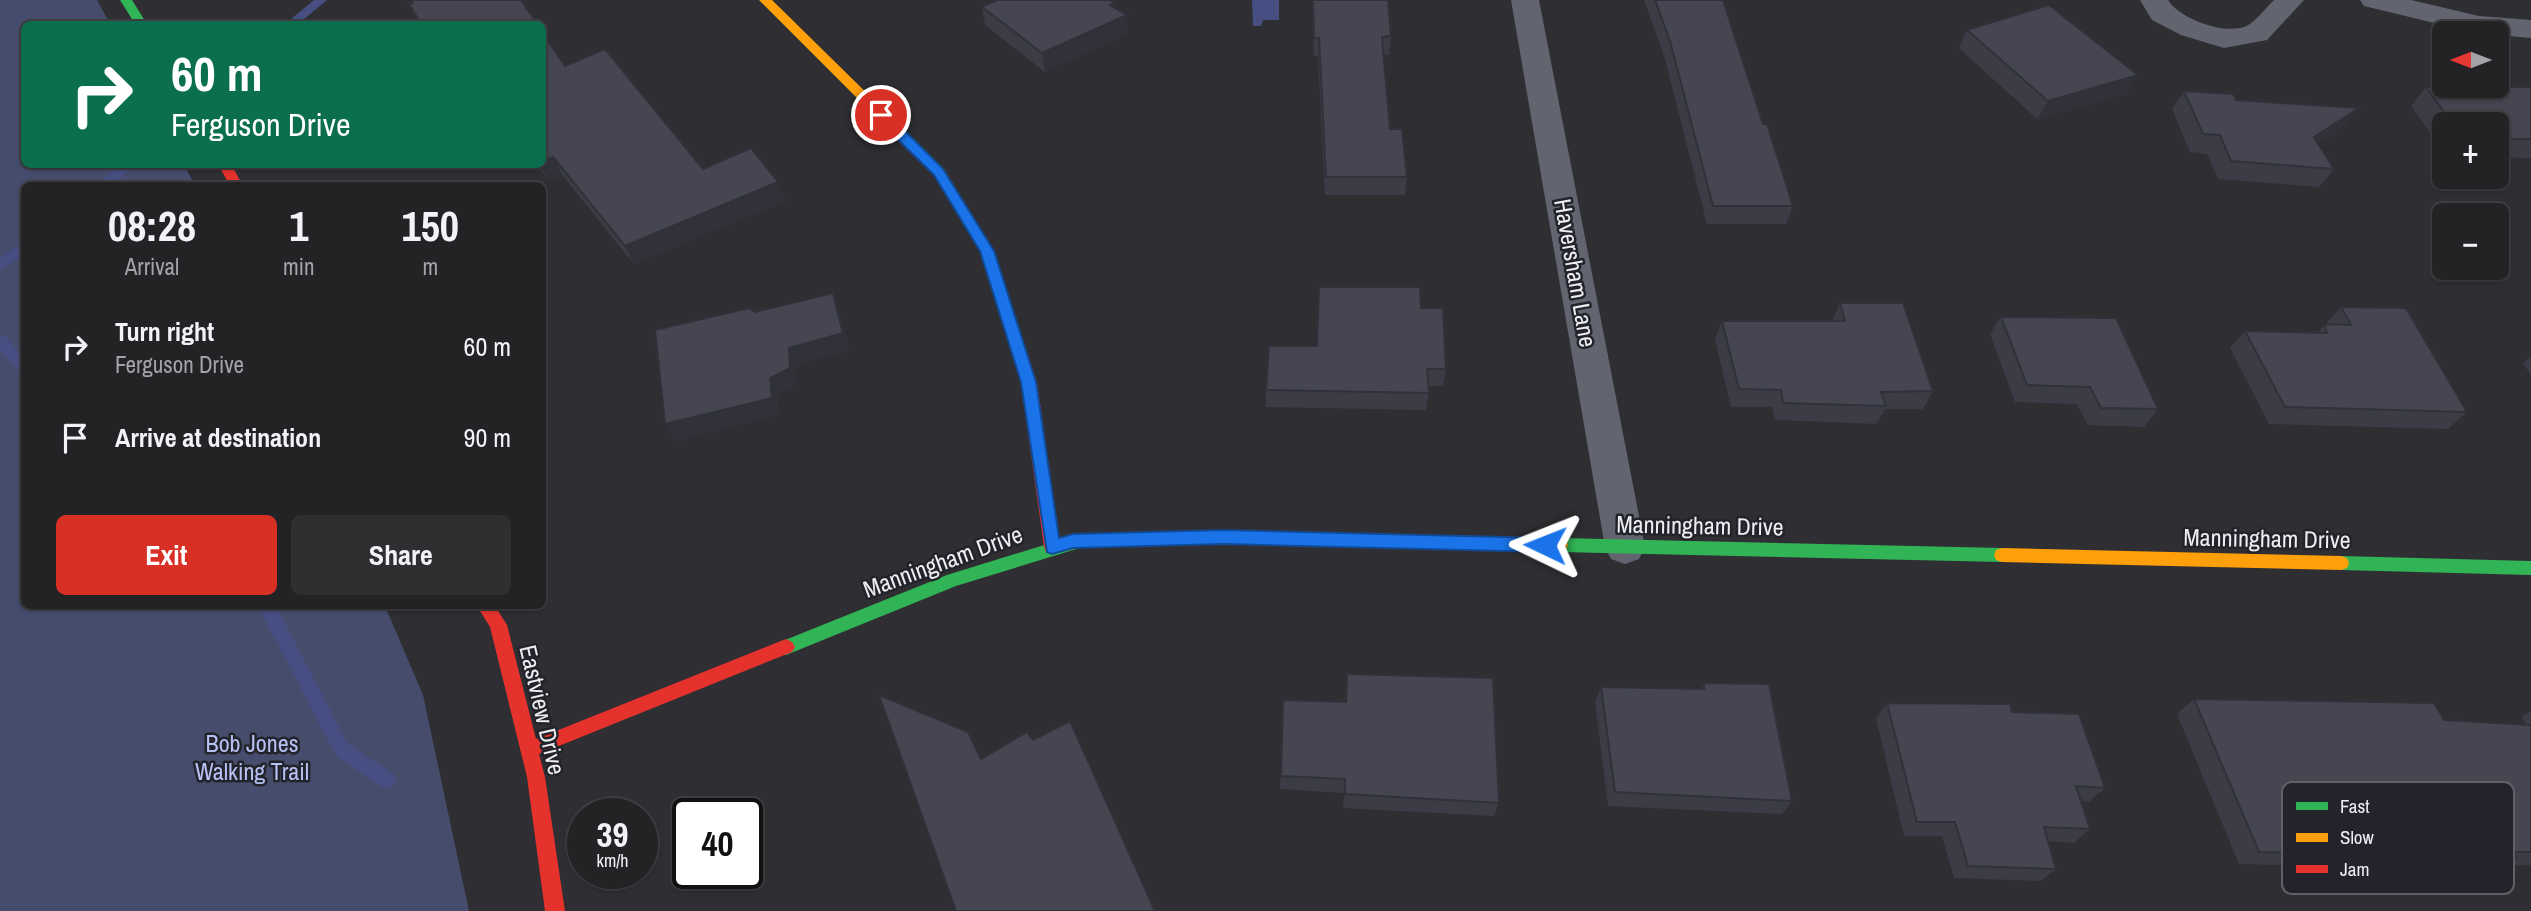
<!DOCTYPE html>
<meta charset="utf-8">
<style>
body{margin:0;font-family:"Archivo Narrow",sans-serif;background:#2f2f32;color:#f1f3f6;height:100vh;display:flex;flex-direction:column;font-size:26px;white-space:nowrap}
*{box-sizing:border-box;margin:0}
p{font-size:23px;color:#a3a4a7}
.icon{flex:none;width:38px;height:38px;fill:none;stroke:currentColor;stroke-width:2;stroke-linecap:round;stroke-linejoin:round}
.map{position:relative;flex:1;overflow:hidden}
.sheet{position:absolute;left:21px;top:182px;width:525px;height:427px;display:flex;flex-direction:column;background:#232326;border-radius:10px;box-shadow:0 2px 5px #0004,0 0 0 2px #404043}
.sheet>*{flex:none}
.banner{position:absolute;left:21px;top:21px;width:525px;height:147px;border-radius:10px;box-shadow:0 2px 5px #0004,0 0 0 2px #404043;background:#0b6e4f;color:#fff;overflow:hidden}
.needle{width:46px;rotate:270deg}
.buttons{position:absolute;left:2432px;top:21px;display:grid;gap:14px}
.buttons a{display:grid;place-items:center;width:77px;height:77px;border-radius:10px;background:#232326;box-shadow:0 2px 5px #0004,0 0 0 2px #404043;font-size:35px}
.speed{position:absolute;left:567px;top:798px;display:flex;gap:14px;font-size:35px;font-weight:700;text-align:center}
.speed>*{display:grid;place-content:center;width:91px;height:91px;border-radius:50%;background:#232326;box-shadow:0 2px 5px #0004,0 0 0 2px #404043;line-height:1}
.speed small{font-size:18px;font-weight:400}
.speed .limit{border:4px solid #111;border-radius:10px;background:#fff;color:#111}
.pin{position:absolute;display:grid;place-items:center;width:60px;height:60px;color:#fff;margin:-30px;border:4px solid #fff;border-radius:50%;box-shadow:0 2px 7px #0007}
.me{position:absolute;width:77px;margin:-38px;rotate:272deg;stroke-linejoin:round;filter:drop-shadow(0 0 5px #0008)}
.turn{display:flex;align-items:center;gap:24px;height:147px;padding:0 35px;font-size:32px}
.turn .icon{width:91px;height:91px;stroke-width:2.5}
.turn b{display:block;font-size:49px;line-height:60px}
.eta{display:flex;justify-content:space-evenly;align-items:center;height:119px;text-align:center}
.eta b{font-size:42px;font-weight:700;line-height:49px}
.button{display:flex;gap:14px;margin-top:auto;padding:14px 35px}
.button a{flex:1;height:80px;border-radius:10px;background:#d93025;color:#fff;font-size:28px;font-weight:700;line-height:80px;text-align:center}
.button a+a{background:#2f2f32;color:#f1f3f6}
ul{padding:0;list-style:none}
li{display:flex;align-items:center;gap:21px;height:91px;padding:0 35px}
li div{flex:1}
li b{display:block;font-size:26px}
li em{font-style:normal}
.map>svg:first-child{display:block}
.green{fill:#454c6c}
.water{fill:#474e81}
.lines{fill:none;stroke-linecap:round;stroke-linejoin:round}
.stream{fill:#474e81;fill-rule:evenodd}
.street{fill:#62656f;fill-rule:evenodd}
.fast{fill:#30b455;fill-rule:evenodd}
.slow{fill:#ff9f0a;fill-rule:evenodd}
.jam{fill:#e5322d;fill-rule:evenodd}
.wall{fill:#3b3c46}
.shaded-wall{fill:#303139}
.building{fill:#454651;stroke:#303139;stroke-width:2}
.route{fill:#1a73e8;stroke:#114b97;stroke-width:2}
.labels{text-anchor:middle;stroke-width:5;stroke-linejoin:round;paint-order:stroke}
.street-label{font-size:24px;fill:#edeef2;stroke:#23242b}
.park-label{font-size:24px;fill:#b6c0f3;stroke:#23242b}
.key{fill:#23242b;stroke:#606167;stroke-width:2}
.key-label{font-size:19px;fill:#edeef2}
</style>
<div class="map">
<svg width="2531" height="911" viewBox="0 0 2531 911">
<rect width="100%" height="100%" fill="#2f2f33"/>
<path class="green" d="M0,0H97L110,24H24V164L184,165L195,185L24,186V606H385L423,695L469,911H0Z"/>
<path class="water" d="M1252,0H1279V20H1263L1261,26H1253Z"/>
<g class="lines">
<g class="stream">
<path d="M314,0H327L298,24H285Z"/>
<path d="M120,164L135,165L112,186H97Z"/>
<path d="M24,242V254L0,270V258Z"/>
<path d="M0,334L5,336L24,358V373L19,371L0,350Z"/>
<path d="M258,606H276L348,744L394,774L396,780L394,786L387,789L380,786L336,756Z"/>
</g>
<g class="street">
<path d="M1511,0H1539L1645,547L1639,559L1625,564L1611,559L1605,547Z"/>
<path d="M2140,0H2168C2179,19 2230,38 2250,24C2258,18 2266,8 2274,0H2304L2267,40L2224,48L2181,35L2152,20Z"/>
<path d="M2360,0H2411L2479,16L2531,20V38L2476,33L2364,6Z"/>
</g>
<g class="fast">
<path d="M120,0H132L147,24H135Z"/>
<path d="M1080,534L1086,536L1088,541L1086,546L956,586L786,655L780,652L777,647L780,642L947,575Z"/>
<path d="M1560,538L2002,548L2008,550L2010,555L2008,560L2002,562L1560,552L1554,550L1552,545L1554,540Z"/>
<path d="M2341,556L2531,561V575L2341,570L2335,568L2333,563L2335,558Z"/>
</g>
<g class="slow">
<path d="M759,0H772L944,169L994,251L998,265L996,269H986L980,251L934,175Z"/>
<path d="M1225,530L1560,538L1566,540L1568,545L1566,550L1560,552L1225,544L1080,548L1074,546L1072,541L1074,536L1080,534Z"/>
<path d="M2002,548L2341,556L2347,558L2349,563L2347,568L2341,570L2002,562L1996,560L1994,555L1996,550Z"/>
</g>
<g class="jam">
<path d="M218,164H231L243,186H230Z"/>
<path d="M991,260L998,265L1037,382L1060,547L1058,552L1052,554L1046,552L1044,547L1021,382L984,265Z"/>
<path d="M477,606H495L507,625L536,739L786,639L792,642L795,647L792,652L539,754L545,777L565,911H545L527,777L490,627Z"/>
</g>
</g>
<g class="wall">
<path d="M1312,0H1388L1391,36L1389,55H1384L1390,129L1407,177L1405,195H1325L1318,56H1314Z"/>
<path d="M1644,0H1723L1763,124L1793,206L1786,224H1707L1665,59Z"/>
<path d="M982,7H1114L1128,33L1045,72L985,25Z"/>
<path d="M1967,30L2138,75L2126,94L2037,119L1959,48Z"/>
<path d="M565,66L703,169L778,182L785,201L634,264L563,176L549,182L542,171L538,172L533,164H542Z"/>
<path d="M2426,87H2531V158L2497,157V124H2445V153L2411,106Z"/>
<path d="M2184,91L2236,100L2359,108L2344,126L2318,143L2334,169L2319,187L2218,179L2207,154L2190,152L2172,109Z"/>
<path d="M1840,303L1933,391L1923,409H1885L1876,424L1775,420L1772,407H1731L1715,339L1722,321H1832Z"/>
<path d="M2341,307L2467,412L2448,429L2269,424L2230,348L2245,331L2317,333Z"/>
<path d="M1421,308L1446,369L1443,386H1428L1429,393L1426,410L1266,407V390L1317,346Z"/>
<path d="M2001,317L2158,409L2144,427L2088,425L2077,404L2015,402L1990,334Z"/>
<path d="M2531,356V375L2523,363Z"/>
<path d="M1347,674L1499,803L1494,816L1343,808L1344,793L1280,789L1283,700L1345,702Z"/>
<path d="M1704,683L1792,801L1782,814L1608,806L1595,702L1601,687L1701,689Z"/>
<path d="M2194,699L2444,720L2526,724L2522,716L2531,711V865H2501L2491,870L2239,864L2177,714Z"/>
<path d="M1887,703L2012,712L2105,788L2089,802L2081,801L2090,829L2074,843L2048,841L2056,869L2041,881L1954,878L1942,836H1904L1876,718Z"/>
</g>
<g class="shaded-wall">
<path d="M1114,3L1116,20L1127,15L1128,33L1045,72L1042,53Z"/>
<path d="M2138,75L2126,94L2037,119L2048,101Z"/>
<path d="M2359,108L2344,126L2300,155L2314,137Z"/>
<path d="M553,157L563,176L549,182L540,164H542V162Z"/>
<path d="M534,164H539L542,171L538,172Z"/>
<path d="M778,182L785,201L634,264L625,246Z"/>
<path d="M833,293L840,311L850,351L796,365L798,385L777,395L780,415L675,442L665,424L770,378L789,348Z"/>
</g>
<g class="building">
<path d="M411,0H521L537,24H421L409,4L413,3Z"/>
<path d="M997,0H1110L1114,3L1110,5L1127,15L1042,53L982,7Z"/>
<path d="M1313,0H1388L1391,36L1382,37L1390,129H1402L1407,177H1326L1319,38H1314Z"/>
<path d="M1655,0H1723L1763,124H1767L1793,206H1713L1670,41Z"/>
<path d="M2049,5L2138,75L2048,101L1967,30Z"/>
<path d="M542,32L565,66L605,49L703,169L751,148L778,182L625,246L553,157L542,162Z"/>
<path d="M2426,87H2531V139H2497V124H2453Z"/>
<path d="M2184,91L2233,94L2236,100L2359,108L2314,137L2334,169L2231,161L2220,135L2203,134Z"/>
<path d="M1319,287H1420L1421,308H1443L1446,369H1427L1429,393L1266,390L1269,346H1317Z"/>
<path d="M833,293L843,333L789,348L790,368L770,378L772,398L665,424L655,330L749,308L755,312Z"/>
<path d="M1840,303H1903L1933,391L1881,392L1886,406L1783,403L1781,390L1739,389L1722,321H1845Z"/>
<path d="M2341,307L2406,308L2467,412L2285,407L2245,331L2327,333L2324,324L2351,325Z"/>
<path d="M2001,317L2116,318L2158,409L2101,408L2090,387L2027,385Z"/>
<path d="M1347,674L1493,678L1499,803L1345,794V779L1281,776L1283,700L1346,702Z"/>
<path d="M1704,683L1769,684L1792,801L1615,792L1601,687L1704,689Z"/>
<path d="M879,695L968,732L981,759L1027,732L1033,740L1070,721L1155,911H956Z"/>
<path d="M2194,699L2434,703L2444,720L2531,725V852H2513L2516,857L2259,852Z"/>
<path d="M1887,703L2010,704L2012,712L2079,714L2105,788L2076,786L2090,829L2044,827L2056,869L1968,866L1955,822H1917Z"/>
</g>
<path class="route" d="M881,111L886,112L943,169L994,251L1036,382L1059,538L1073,534L1224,530L1545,538L1551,540L1553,545L1551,550L1545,552L1224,544L1073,548L1052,554L1047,552L1021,382L980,251L934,175L876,118L874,115Z"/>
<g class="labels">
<g class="street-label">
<text transform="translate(1575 273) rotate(80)" y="8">Haversham Lane</text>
<text transform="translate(1700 526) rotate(1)" y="8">Manningham Drive</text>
<text transform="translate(2267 539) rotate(1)" y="8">Manningham Drive</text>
<text transform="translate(943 562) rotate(-20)" y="8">Manningham Drive</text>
<text transform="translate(542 710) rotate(77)" y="8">Eastview Drive</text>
</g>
<g class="park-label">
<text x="252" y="752">Bob Jones<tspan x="252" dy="28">Walking Trail</tspan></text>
</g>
</g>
<rect x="2282" y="782" width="232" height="112" rx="10" class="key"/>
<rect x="2296" y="802" width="32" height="8" fill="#30b455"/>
<rect x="2296" y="833" width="32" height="9" fill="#ff9f0a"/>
<rect x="2296" y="865" width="32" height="8" fill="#e5322d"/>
<g class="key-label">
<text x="2340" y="813">Fast</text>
<text x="2340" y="844">Slow</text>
<text x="2340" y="876">Jam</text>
</g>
</svg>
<div class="buttons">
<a><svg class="needle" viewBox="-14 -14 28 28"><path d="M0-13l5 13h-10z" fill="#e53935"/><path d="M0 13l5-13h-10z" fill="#a3a4a7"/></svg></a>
<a>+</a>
<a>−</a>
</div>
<div class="speed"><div>39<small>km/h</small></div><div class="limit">40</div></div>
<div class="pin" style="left:881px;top:115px;background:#d93025"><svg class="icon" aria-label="arrive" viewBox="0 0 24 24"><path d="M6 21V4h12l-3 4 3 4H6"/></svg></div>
<svg class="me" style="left:1545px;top:545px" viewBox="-20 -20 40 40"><path d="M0-17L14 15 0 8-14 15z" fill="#1a73e8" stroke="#fff" stroke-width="4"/></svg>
<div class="banner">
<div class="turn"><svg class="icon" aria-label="right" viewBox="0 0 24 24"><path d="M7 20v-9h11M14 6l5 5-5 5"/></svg><div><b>60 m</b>Ferguson Drive</div></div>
</div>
<section class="sheet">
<div class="eta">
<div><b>08:28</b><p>Arrival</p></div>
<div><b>1</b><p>min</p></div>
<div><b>150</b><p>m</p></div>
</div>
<ul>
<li><svg class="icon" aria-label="right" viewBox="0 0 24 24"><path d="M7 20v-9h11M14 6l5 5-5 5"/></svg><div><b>Turn right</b><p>Ferguson Drive</p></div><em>60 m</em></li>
<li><svg class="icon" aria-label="arrive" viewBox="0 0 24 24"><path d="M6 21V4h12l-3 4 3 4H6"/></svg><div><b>Arrive at destination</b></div><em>90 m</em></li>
</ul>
<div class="button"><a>Exit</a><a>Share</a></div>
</section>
</div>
